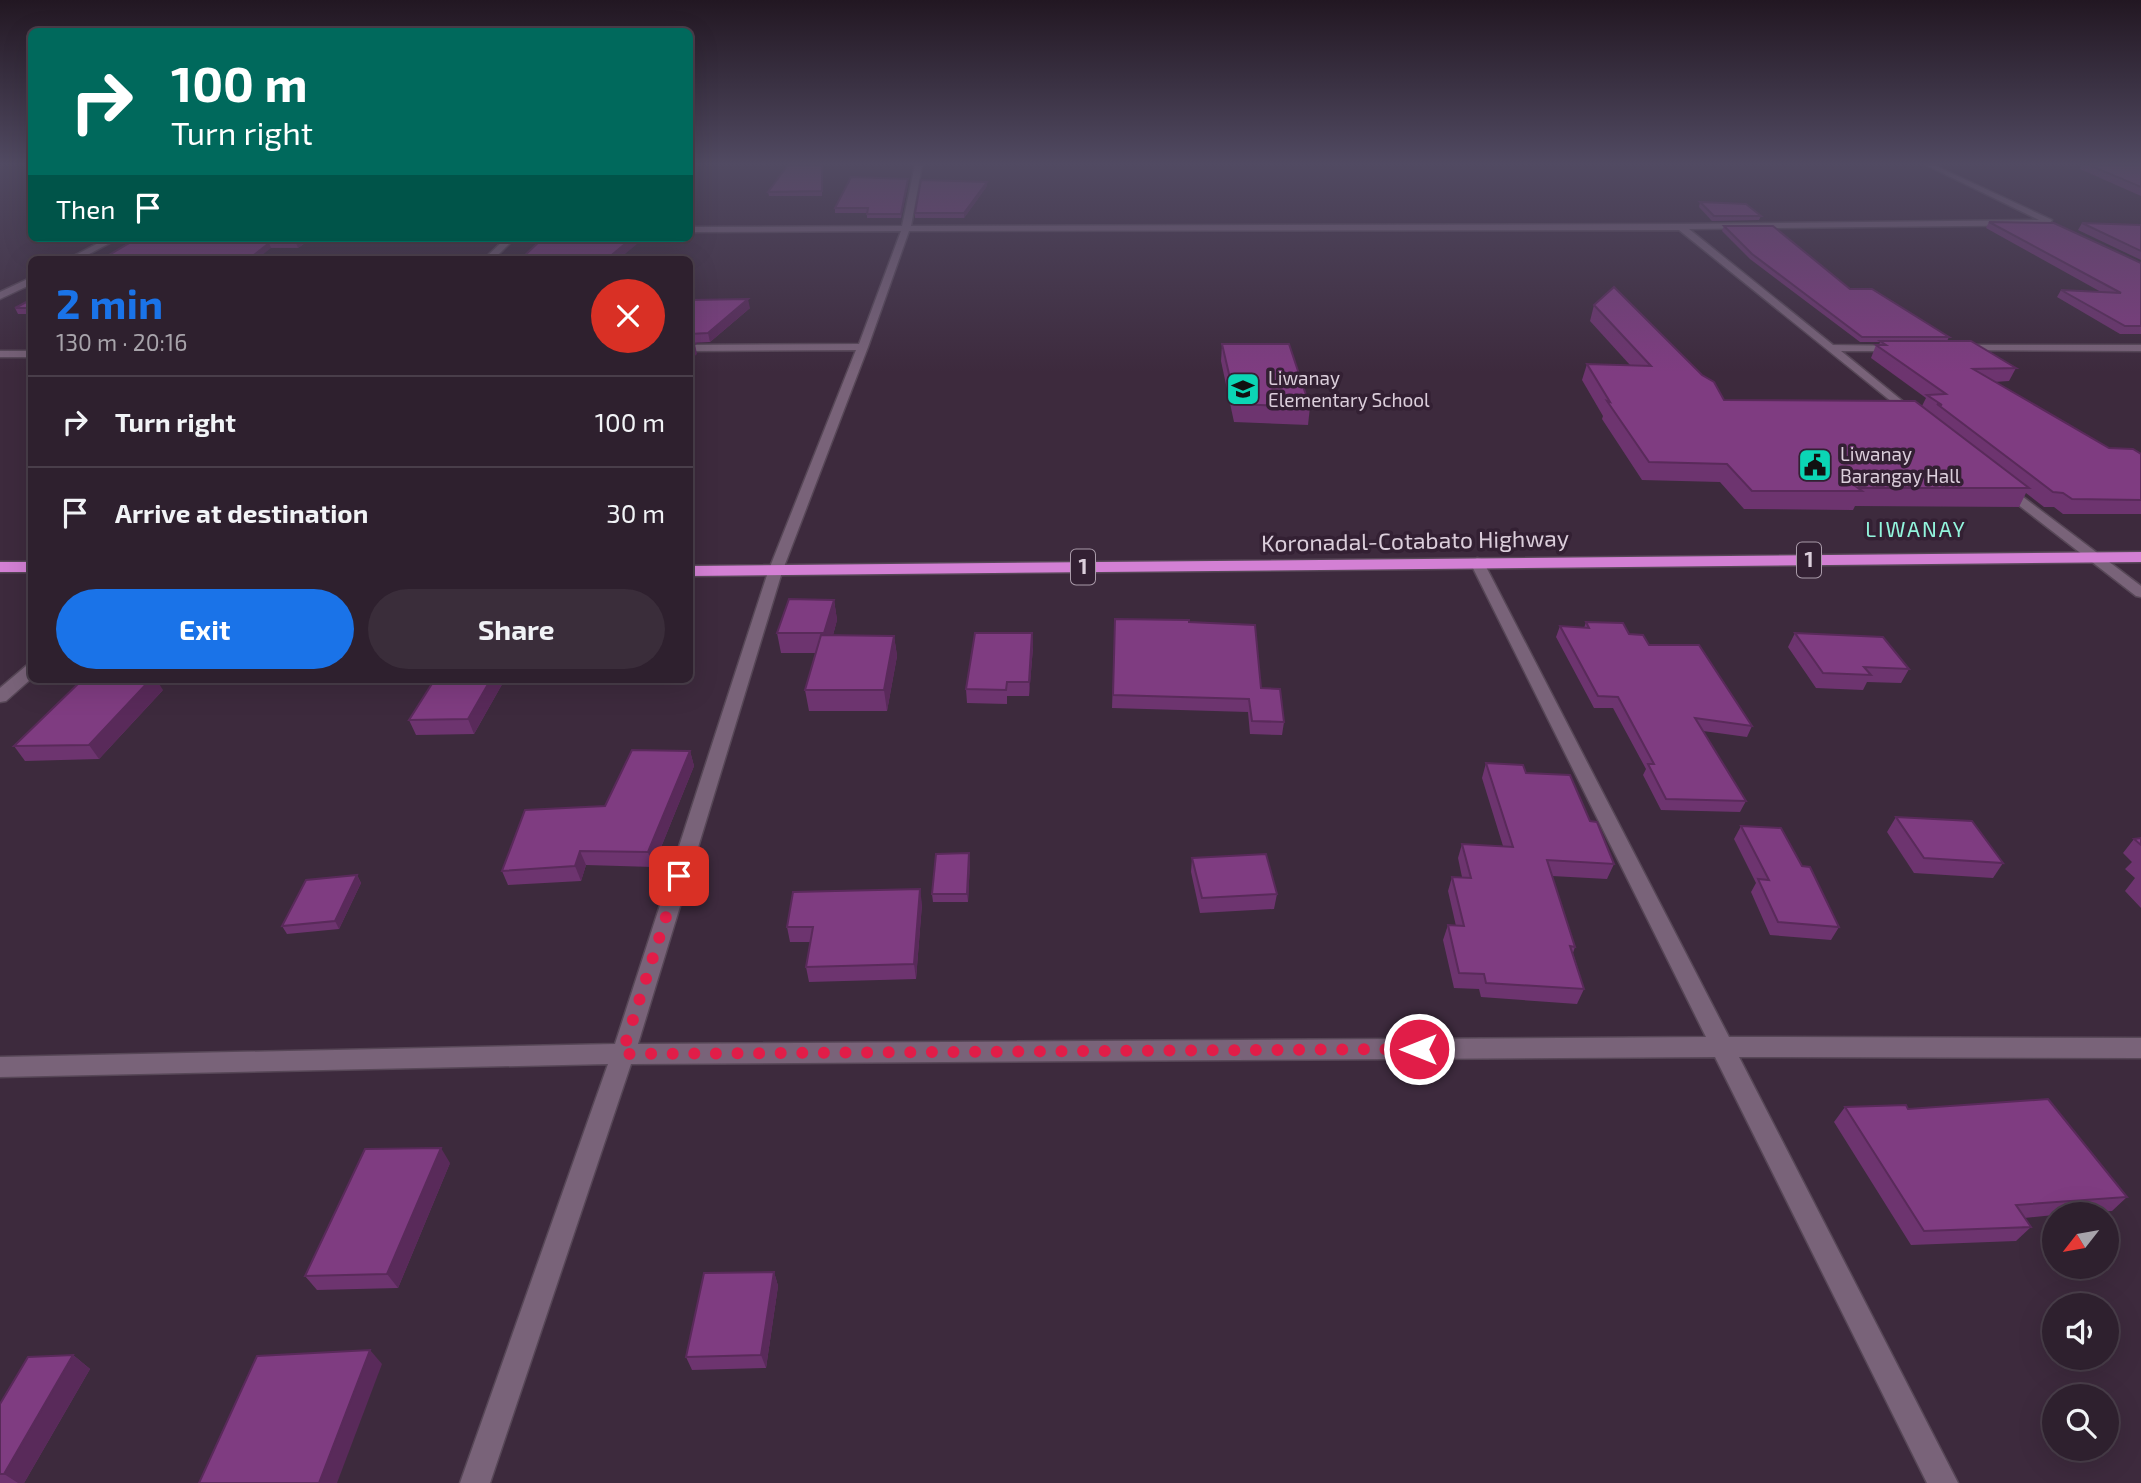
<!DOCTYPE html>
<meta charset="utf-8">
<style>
body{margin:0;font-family:"Exo 2",sans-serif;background:#3a2d3a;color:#f1f3f6;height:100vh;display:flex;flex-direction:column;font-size:26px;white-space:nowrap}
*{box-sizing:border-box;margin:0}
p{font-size:23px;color:#a7a3aa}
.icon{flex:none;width:38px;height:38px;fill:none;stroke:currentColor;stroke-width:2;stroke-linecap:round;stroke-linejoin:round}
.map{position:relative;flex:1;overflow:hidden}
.sheet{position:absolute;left:28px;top:256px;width:665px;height:427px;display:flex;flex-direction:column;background:#2e202e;border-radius:10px;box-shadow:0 7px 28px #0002,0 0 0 2px #493e4a}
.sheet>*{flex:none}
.banner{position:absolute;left:28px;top:28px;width:665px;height:214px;border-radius:10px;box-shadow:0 7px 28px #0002,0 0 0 2px #493e4a;background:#00695c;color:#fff;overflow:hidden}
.needle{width:46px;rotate:239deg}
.buttons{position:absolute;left:2042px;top:1202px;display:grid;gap:14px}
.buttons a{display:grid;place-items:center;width:77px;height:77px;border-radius:50%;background:#2e202e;box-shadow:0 7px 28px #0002,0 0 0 2px #493e4a;font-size:35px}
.pin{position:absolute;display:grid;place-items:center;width:60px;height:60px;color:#fff;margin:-30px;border-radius:14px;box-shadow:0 4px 10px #0006}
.me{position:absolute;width:77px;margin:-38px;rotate:270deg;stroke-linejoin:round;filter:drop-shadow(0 0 5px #0008)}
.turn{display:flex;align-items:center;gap:24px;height:147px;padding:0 28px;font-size:32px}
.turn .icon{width:91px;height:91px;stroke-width:2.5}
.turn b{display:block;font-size:49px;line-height:60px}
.then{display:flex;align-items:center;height:66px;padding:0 28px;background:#0003;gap:14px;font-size:26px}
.round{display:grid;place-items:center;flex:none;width:74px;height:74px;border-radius:37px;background:#3a2d3a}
.summary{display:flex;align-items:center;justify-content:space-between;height:119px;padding:0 28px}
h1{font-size:42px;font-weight:700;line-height:52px;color:#1a73e8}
.action{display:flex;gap:14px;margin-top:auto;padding:14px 28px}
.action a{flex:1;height:80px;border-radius:42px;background:#1a73e8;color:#fff;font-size:28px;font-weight:700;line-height:80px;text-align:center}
.action a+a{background:#3a2d3a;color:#f1f3f6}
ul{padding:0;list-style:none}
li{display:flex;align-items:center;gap:21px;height:91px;padding:0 28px;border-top:2px solid #493e4a}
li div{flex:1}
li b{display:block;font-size:26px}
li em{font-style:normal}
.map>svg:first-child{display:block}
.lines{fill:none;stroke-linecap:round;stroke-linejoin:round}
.minor-casing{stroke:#574757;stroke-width:3}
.highway-casing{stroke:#574757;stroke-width:3}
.minor{fill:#796379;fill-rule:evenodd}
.highway{fill:#d380d4;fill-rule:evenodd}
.wall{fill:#6d346f}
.shaded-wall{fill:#592a5a}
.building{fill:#7f3c81;stroke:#592a5a;stroke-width:2}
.route{stroke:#e11d48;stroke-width:12;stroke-dasharray:0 21.6}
.labels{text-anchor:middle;stroke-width:7;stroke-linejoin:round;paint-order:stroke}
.far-poi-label{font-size:19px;fill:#dbcedb;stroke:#332033;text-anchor:start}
.far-quarter-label{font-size:21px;letter-spacing:2px;fill:#92f5dd;stroke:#332033}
.shield{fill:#332033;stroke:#a99aa9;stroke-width:2}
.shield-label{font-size:21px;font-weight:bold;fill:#dbcedb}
.street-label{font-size:23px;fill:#dbcedb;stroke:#332033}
</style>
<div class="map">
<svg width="2141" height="1483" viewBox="0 0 2141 1483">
<rect width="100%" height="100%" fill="#3d2a3d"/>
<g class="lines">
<g class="minor-casing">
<g id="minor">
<path d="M915,165H922L911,226L1681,224L2039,220L1926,165H1934L2052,220L2049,225L1689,229L1833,345L1903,346L1904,348L1899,351H1841L1916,412L1918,414L1912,418L1679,230L909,231L868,347L782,572L638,1044L1706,1037L1470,562L1477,558L1482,559L1729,1037L2141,1038V1058L1739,1057L1958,1483H1927L1715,1057L631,1064L490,1483H460L608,1064L0,1077V1057L615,1044L768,572L856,350L690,351V345L859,344L901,231L690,232V227L902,226Z"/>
<path d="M108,238H119L80,259H68Z"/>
<path d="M506,238H515L494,259H484Z"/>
<path d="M32,277V284L0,299V292Z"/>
<path d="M1959,345H2141V351L1955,350L1954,348Z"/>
<rect x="0" y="351" width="32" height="6"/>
<path d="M1986,469L2141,586V597L2136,596L1981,476V470Z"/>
<path d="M32,664V678L6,701L0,702V688L26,666Z"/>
</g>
</g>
<g class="highway-casing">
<g id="highway">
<path d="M2141,552V562L690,576V566Z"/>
<rect x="0" y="562" width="32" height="10"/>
</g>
</g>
<use href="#minor" class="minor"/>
<use href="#highway" class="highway"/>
</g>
<g class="wall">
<path d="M822,165V196H769L768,192Z"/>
<path d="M2082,165H2141V196L2080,169Z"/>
<path d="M908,179V184L901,218H867V213H835V208Z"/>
<path d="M987,186L964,218H915V213Z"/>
<path d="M1700,202L1761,216L1759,220L1712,221L1699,207Z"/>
<path d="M1989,222L2141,263V334H2120L2057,297L2061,290L2101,292L1986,228Z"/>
<path d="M2082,223L2141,225V260L2078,230Z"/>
<path d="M1724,226L1949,337L1947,341L2016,368L2009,381L1994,382L2109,448L2141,454V514H2063L2054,507H2044L2026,493L2019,507L1855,506L1853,510L1744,509L1720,482L1642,480L1602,419L1603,416L1582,380L1587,364L1630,365L1590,321L1594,305L1724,400L1922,406L1926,398L1871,358L1876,345H1879L1880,342H1860L1750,259L1722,231Z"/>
<path d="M138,238H312L298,248H271Z"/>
<path d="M32,299V314H18L15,308Z"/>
<path d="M690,300L750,308L710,342L690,343Z"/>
<path d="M1222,344L1310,407L1308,425L1234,422L1221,361Z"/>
<path d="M834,600L837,620L833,635L894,636L897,656L887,711H809L805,690L816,653H781L777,633Z"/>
<path d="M1115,619L1189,622L1261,688L1284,722L1282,735L1250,734L1248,712L1112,708Z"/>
<path d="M1586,622L1629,634L1649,645L1752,726L1747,737L1703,731L1746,801L1740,812L1661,810L1643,775L1646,769L1613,708H1594L1556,637L1560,626L1584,628Z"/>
<path d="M1032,633L1033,647L1029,696H1007V704L967,703L966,689Z"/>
<path d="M1795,633L1909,669L1901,683L1867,682L1863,690L1816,688L1788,647Z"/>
<path d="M435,679H505L474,734L416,735L409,720Z"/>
<path d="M163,690L99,759L25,761L14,746Z"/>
<path d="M690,751L694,766L653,867L586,865L581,881L508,885L502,871L605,806Z"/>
<path d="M1486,763L1526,773L1590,821L1614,864L1607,879L1552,876L1575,947L1573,953L1584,989L1577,1004L1481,997L1479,989L1454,988L1443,940L1448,925L1456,926L1448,891L1452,877H1462L1458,858L1462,844L1503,846L1482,778Z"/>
<path d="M1896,817L2003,863L1993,878L1914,873L1887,832Z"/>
<path d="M1741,826L1802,866L1839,927L1831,940L1770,935L1751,892L1756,883L1734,839Z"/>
<path d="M2141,838V908L2125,891L2135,878L2125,869L2132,862L2123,853L2134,839Z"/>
<path d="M1192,858L1277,894L1274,909L1200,913L1191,872Z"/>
<path d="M970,861L968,902H933L932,894Z"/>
<path d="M357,875L361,883L339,929L287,934L282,926Z"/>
<path d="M922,904L916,979L809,982L806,967L810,942H790L787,927Z"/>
<path d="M1845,1107L1908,1109L2127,1197L2112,1211L2054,1214V1215L2024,1218L2031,1227L2016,1241L1911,1245L1834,1122Z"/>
<path d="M450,1163L398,1288L317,1290L305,1276Z"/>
<path d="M774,1272L778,1286L766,1368L692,1370L686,1357Z"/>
<path d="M73,1355L90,1369L24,1483H0V1404Z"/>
</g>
<g class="shaded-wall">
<path d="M908,179V184L901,218V214Z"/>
<path d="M987,182V186L964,218V213Z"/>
<path d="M303,238H312L298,248L296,243Z"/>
<path d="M632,238H636L637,244L619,259H607Z"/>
<path d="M269,243L271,248L257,259H249Z"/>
<path d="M748,299L750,308L710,342L708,333Z"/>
<path d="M695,344L697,354L690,360V349Z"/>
<path d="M834,600L837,620L828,654L824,633Z"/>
<path d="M1032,633L1033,647L1029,696V682Z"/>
<path d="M894,636L897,656L887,711L884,690Z"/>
<path d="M151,679H156L163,690L99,759L89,745Z"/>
<path d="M491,679H505L474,734L468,719Z"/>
<path d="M690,751L694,766L653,867L648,852Z"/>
<path d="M580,851L586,865L581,881L575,866Z"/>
<path d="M969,853L970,861L968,902L967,894Z"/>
<path d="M357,875L361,883L339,929L335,921Z"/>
<path d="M920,889L922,904L916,979L914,964Z"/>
<path d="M441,1148L450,1163L398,1288L387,1274Z"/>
<path d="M774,1272L778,1286L766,1368L761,1355Z"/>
<path d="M370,1350L382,1364L337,1483H319Z"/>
<path d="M73,1355L90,1369L24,1483H18L4,1474Z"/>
</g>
<g class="building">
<path d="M788,165H822V191L768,192Z"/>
<path d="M2089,165H2141V187Z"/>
<path d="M851,177L908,179L901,214H867L868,208H835Z"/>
<path d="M921,180L987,182L964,213H915Z"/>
<path d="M1700,202L1746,204L1761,216H1714Z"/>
<path d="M1989,222L2054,223L2141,263V326H2125L2061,290L2121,293Z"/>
<path d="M2082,223L2141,225V251Z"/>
<path d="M1724,226H1773L1850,289H1872L1949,337H1862L1752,254Z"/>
<path d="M138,238H303L296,243H269L249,259H102Z"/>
<path d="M543,238H632L607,259H521Z"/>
<path d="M1614,287L1702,375L1714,382L1724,400L1915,401L2029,488H1858L1862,491H1752L1727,464L1649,462L1607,401L1610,402L1587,364L1651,366L1594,305Z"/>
<path d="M32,299V308H15Z"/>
<path d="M748,299L708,333L690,334V300Z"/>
<path d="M1880,341H1971L2016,368L1973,369L2109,448L2133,449L2141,454V500L2072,499L2063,493L2053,492L1937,404L1942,405L1927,395L1946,394L1876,345H1886Z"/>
<path d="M690,344H695L690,349Z"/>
<path d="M1222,344H1289L1310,407L1236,404Z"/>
<path d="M789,599L834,600L824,633H777Z"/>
<path d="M1115,619L1189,620V622L1255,625L1261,688L1280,689L1284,722L1252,721L1249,699L1113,695Z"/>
<path d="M1586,622L1623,623L1629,634L1643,635L1649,645H1699L1752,726L1695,718L1746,801L1666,799L1648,764H1654L1618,697L1598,696L1560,626L1589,628Z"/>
<path d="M975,633H1032L1029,682H1007L1006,690L966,689Z"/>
<path d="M1795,633L1883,637L1909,669L1864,667L1871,675L1823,673Z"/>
<path d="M821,635L894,636L884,690H805Z"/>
<path d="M83,679H151L89,745L14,746Z"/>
<path d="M435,679H491L468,719L409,720Z"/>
<path d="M632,750L690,751L648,852L580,851L575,866L502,871L525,810L605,806Z"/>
<path d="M1486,763L1523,765L1526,773L1570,775L1590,821L1597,822L1614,864L1547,860L1575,947L1570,946L1584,989L1486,983L1484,974L1459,973L1448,925L1464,926L1452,877L1471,878L1462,844L1513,847Z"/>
<path d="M1896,817L1972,821L2003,863L1924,858Z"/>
<path d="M1741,826L1781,828L1802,866L1810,867L1839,927L1778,922L1758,879L1769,880Z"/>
<path d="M2141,838V845L2134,839Z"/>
<path d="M969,853L967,894H932L936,854Z"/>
<path d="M1266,854L1277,894L1202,898L1192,858Z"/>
<path d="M357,875L335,921L282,926L306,880Z"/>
<path d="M920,889L914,964L806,967L813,927H787L793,892Z"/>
<path d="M2048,1099L2127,1197L2016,1205L2031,1227L1924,1231L1845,1107L1906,1105L1908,1109Z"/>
<path d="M441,1148L387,1274L305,1276L365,1149Z"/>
<path d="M774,1272L761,1355L686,1357L704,1273Z"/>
<path d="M370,1350L319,1483H199L257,1356Z"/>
<path d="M73,1355L4,1474H0V1404L28,1357Z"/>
</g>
<linearGradient id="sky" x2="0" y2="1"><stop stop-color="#221722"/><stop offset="0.44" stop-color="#514a62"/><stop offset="1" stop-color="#514a62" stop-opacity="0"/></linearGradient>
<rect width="2141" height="372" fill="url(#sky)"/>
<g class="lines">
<path class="route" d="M679,876L622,1054L1419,1049"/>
</g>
<defs>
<g id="school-square" transform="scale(1.75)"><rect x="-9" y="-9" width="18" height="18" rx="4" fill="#0bd5b5" stroke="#332033"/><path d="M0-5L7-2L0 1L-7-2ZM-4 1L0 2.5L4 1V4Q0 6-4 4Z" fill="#111"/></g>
<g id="civic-square" transform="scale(1.75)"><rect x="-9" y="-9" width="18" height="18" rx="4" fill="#0bd5b5" stroke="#332033"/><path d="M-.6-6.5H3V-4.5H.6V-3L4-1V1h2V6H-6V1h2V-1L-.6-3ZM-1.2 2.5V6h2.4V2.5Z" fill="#111"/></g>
</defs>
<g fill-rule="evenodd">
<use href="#school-square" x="1243" y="389"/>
<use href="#civic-square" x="1815" y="465"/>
</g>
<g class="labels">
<g class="far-poi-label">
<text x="1268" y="385">Liwanay<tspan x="1268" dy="22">Elementary School</tspan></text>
<text x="1840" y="461">Liwanay<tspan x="1840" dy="22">Barangay Hall</tspan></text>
</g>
<g class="far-quarter-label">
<text x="1916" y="537">LIWANAY</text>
</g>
<g class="shield">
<rect x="1797" y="542.5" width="24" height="35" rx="5"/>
<rect x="1071" y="549.5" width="24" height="35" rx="5"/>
</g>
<g class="shield-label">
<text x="1809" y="567">1</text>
<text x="1083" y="574">1</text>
</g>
<g class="street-label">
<text transform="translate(1415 541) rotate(-1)" y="8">Koronadal-Cotabato Highway</text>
</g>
</g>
</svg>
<div class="buttons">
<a><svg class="needle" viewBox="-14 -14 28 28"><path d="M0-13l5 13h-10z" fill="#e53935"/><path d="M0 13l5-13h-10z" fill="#a7a3aa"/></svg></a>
<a><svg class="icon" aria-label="sound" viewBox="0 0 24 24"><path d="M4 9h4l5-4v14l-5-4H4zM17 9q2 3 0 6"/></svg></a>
<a><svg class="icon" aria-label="search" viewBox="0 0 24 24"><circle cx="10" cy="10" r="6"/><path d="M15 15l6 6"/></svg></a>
</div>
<div class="pin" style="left:679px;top:876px;background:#d93025"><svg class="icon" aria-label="arrive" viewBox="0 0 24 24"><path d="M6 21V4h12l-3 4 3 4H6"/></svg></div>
<svg class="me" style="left:1419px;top:1049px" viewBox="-20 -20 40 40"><circle r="17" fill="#e11d48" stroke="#fff" stroke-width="3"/><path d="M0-11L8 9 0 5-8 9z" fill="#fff"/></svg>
<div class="banner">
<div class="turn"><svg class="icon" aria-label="right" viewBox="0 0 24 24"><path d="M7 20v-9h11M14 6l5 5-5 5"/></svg><div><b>100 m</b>Turn right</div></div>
<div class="then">Then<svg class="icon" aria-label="arrive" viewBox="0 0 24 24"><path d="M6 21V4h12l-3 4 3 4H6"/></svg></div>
</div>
<section class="sheet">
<div class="summary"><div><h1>2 min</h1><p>130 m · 20:16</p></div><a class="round" style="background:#d93025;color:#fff"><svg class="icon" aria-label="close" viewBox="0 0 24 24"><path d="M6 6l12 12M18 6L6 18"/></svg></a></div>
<ul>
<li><svg class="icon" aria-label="right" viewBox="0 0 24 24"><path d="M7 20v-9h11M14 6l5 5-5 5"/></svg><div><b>Turn right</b></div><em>100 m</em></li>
<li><svg class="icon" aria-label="arrive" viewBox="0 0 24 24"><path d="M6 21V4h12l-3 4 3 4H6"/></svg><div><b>Arrive at destination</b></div><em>30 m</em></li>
</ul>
<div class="action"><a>Exit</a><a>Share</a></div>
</section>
</div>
